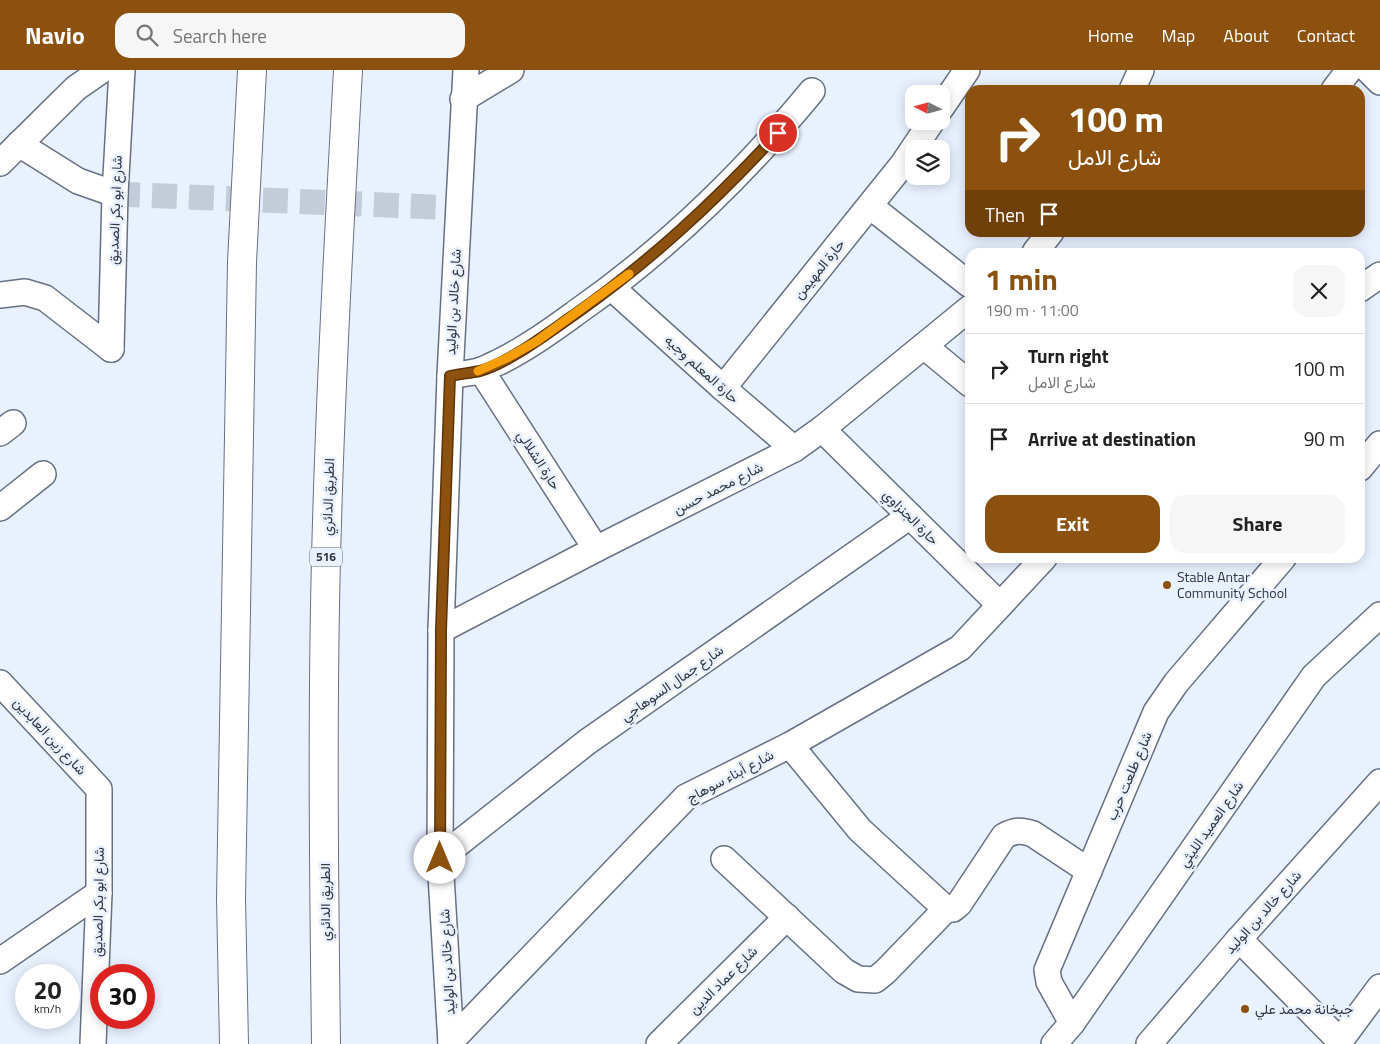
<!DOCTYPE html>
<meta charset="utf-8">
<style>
body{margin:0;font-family:"Titillium Web",Vazirmatn,sans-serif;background:#f6f6f6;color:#222;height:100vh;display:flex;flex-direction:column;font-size:19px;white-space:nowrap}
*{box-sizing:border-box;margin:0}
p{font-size:16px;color:#767676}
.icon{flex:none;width:28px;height:28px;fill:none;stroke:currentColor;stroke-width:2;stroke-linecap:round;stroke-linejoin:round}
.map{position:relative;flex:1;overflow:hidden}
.side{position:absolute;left:965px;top:178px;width:400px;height:315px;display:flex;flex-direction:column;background:#fff;border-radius:15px;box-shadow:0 2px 12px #0003}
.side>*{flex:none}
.banner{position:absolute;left:965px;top:15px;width:400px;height:152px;border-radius:15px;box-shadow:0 2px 12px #0003;background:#8c510e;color:#fff;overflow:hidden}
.needle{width:32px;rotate:276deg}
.buttons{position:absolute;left:905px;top:15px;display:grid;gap:10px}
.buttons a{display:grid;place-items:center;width:45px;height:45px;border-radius:10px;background:#fff;box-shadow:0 2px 12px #0003;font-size:25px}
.speed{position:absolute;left:15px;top:894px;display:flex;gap:10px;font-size:25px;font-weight:700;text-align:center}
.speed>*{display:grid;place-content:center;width:65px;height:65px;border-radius:50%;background:#fff;box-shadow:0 2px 12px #0003;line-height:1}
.speed small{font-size:12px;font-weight:400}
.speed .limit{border:8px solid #d22;background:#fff;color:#111}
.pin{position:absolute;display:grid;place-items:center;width:42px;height:42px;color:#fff;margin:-21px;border:2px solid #fff;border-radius:50%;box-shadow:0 1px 5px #0007}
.me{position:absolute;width:55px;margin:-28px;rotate:0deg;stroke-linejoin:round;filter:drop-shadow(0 0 4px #0008)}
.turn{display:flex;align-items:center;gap:18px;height:105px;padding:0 20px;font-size:22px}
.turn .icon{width:65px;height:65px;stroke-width:2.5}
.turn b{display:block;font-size:35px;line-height:42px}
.then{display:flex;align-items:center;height:48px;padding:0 20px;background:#0003;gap:10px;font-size:19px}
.round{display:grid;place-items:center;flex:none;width:52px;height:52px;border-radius:15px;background:#f6f6f6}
.overview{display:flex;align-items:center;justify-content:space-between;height:85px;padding:0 20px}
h1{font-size:30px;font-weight:700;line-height:38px;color:#8c510e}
.button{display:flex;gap:10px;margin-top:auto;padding:10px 20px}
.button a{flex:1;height:58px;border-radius:15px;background:#8c510e;color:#fff;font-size:20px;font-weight:700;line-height:58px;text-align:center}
.button a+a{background:#f6f6f6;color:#222}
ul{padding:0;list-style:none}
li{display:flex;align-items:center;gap:15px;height:70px;padding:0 20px;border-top:1px solid #e0e0e0}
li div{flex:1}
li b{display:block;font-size:19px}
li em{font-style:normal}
header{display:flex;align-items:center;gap:30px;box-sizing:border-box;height:70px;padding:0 25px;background:#8c510e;color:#fff}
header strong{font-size:24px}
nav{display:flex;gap:28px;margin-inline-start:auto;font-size:18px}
.search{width:350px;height:45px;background:#f6f6f6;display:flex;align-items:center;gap:12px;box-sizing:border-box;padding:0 18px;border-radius:15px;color:#767676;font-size:19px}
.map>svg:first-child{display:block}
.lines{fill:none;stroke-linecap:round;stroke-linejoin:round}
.street-tunnel{stroke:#c4ccd9;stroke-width:25;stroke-dasharray:25 12;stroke-linecap:butt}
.street-casing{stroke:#667185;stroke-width:28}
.highway-casing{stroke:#667185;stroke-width:30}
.street{stroke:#fff;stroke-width:25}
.highway{stroke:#fff;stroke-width:28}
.route-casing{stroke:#5b3509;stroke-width:12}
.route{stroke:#8c510e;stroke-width:9}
.slow{stroke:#f59e0b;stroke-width:9}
.poi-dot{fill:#8c510e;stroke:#e9f1ff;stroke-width:2}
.labels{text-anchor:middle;stroke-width:5;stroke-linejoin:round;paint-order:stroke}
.shield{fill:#e9f1ff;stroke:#686e79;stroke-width:1}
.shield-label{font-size:12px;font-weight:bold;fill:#31363f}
.street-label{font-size:14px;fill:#31363f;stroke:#e9f1ff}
.poi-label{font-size:14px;fill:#31363f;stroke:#e9f1ff;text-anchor:start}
</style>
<header>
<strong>Navio</strong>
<div class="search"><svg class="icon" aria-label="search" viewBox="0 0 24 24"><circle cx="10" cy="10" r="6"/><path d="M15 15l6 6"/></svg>Search here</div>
<nav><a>Home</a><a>Map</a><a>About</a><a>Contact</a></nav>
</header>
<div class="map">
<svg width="1380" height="974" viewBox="0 0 1380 974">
<rect width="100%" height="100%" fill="#e9f1ff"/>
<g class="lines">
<path class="street-tunnel" d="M115,124L457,138"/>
<g class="street-casing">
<g id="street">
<path d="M1368,0L1380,12"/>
<path d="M1132,20L1141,0"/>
<path d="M1334,20L1349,0"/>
<path d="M463,29L511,0"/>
<path d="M941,38L967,0"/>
<path d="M19,74L78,111L115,124"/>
<path d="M0,93L76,18L102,0"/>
<path d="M870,136L970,215"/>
<path d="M1035,182L1051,162"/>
<path d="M612,218L723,318L794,379"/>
<path d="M1360,219L1380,205"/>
<path d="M0,225L25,222L45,228L111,279"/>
<path d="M924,276L970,314"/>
<path d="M111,279L115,124L122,0"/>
<path d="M481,300L596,479"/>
<path d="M450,306C460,304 470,303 480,301C486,299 491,295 497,293C526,279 552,260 577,242C667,179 743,105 812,21"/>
<path d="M723,318L903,94L932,51"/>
<path d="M822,359L1000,535"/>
<path d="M0,363L13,353"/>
<path d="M1360,398L1380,374"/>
<path d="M0,438L43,404"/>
<path d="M441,560L596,479L794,379L822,359L970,238"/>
<path d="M0,613L99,719V823L93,974"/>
<path d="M790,675L860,760L946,839H953L959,834L1004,766C1015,760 1022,760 1033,764L1089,801"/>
<path d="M440,788L587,672L910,446"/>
<path d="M724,789L844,901L858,909L875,910L885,902L946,839"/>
<path d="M1239,869L1340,971L1380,917"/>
<path d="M0,891L99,823"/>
<path d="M1072,953L1049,912L1047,900L1156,642L1176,613L1283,488"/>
<path d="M451,971L686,727L790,675L960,578L1044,488"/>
<path d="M451,974L440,788L441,560L450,306L466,0"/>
<path d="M659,974L787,847"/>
<path d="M1054,974L1072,953L1314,606L1380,545"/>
<path d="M1149,974L1239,869L1380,712"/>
</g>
</g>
<g class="highway-casing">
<g id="highway">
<path d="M234,974L231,828L242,192L252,0"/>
<path d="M326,974C324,813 322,651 326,489C330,326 339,163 348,0"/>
</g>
</g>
<use href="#street" class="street"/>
<use href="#highway" class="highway"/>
</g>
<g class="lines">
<g class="route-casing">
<path id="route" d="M440,788L441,560L450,306C459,304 470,303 480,301C509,293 549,262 574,245C652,190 713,133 778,63"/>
</g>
<use href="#route" class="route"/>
<path class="slow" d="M478,301L507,288L537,271L629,204"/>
</g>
<g class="poi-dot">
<circle cx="1167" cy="515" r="5"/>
<circle cx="1245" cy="939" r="5"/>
</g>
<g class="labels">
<rect class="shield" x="310" y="477.5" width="32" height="19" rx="4"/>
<g class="shield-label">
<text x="326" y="491">516</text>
</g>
<g class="street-label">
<text transform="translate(115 140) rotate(-88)" y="5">شارع ابو بكر الصديق</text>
<text transform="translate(819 199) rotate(-51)" y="5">حارة المهيمن</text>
<text transform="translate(453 232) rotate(-87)" y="5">شارع خالد بن الوليد</text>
<text transform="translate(702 299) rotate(42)" y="5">حارة المعلم وجيه</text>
<text transform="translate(539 390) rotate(57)" y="5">حارة الشلالي</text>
<text transform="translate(718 418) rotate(-27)" y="5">شارع محمد حسن</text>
<text transform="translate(328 427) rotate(-88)" y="5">الطريق الدائري</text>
<text transform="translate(911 447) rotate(45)" y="5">حارة الجنزاوي</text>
<text transform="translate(672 613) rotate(-35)" y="5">شارع جمال السوهاجي</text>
<text transform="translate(50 666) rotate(47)" y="5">شارع زين العابدين</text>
<text transform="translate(730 706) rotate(-28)" y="5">شارع أبناء سوهاج</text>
<text transform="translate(1129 706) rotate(-67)" y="5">شارع طلعت حرب</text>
<text transform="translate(1211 754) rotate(-55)" y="5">شارع العميد الليثي</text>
<text transform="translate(98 832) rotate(-89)" y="5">شارع ابو بكر الصديق</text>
<text transform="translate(325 832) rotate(-90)" y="5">الطريق الدائري</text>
<text transform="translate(1263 842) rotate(-48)" y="5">شارع خالد بن الوليد</text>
<text transform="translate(447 892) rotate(-93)" y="5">شارع خالد بن الوليد</text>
<text transform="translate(723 910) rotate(-45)" y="5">شارع عماد الدين</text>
</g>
<g class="poi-label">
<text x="1177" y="512">Stable Antar<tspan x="1177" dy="16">Community School</tspan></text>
<text x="1255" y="944">جبخانة محمد علي</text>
</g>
</g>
</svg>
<div class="buttons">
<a><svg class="needle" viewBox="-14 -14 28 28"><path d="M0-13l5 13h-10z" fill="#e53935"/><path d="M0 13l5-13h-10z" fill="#767676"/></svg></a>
<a><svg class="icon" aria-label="layers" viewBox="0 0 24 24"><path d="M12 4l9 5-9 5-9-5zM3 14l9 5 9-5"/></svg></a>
</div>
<div class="speed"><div>20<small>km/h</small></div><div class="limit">30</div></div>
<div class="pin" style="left:778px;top:63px;background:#d93025"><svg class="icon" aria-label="arrive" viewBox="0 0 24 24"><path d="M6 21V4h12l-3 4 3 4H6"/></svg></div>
<svg class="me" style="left:440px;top:788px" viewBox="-20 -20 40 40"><circle r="19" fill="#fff"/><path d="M0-13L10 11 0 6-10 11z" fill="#8c510e"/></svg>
<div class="banner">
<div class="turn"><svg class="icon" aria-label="right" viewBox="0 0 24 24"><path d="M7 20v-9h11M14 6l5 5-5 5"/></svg><div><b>100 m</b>شارع الامل</div></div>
<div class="then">Then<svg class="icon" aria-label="arrive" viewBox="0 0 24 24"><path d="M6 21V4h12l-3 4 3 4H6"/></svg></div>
</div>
<section class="side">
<div class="overview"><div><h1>1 min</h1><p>190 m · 11:00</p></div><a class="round"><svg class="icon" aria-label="close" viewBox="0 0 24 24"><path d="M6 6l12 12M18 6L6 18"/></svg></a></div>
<ul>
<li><svg class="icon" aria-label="right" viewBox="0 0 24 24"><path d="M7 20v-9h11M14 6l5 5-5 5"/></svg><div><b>Turn right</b><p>شارع الامل</p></div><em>100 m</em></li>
<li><svg class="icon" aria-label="arrive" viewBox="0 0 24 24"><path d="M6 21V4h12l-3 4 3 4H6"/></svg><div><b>Arrive at destination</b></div><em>90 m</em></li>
</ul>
<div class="button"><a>Exit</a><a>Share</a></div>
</section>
</div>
